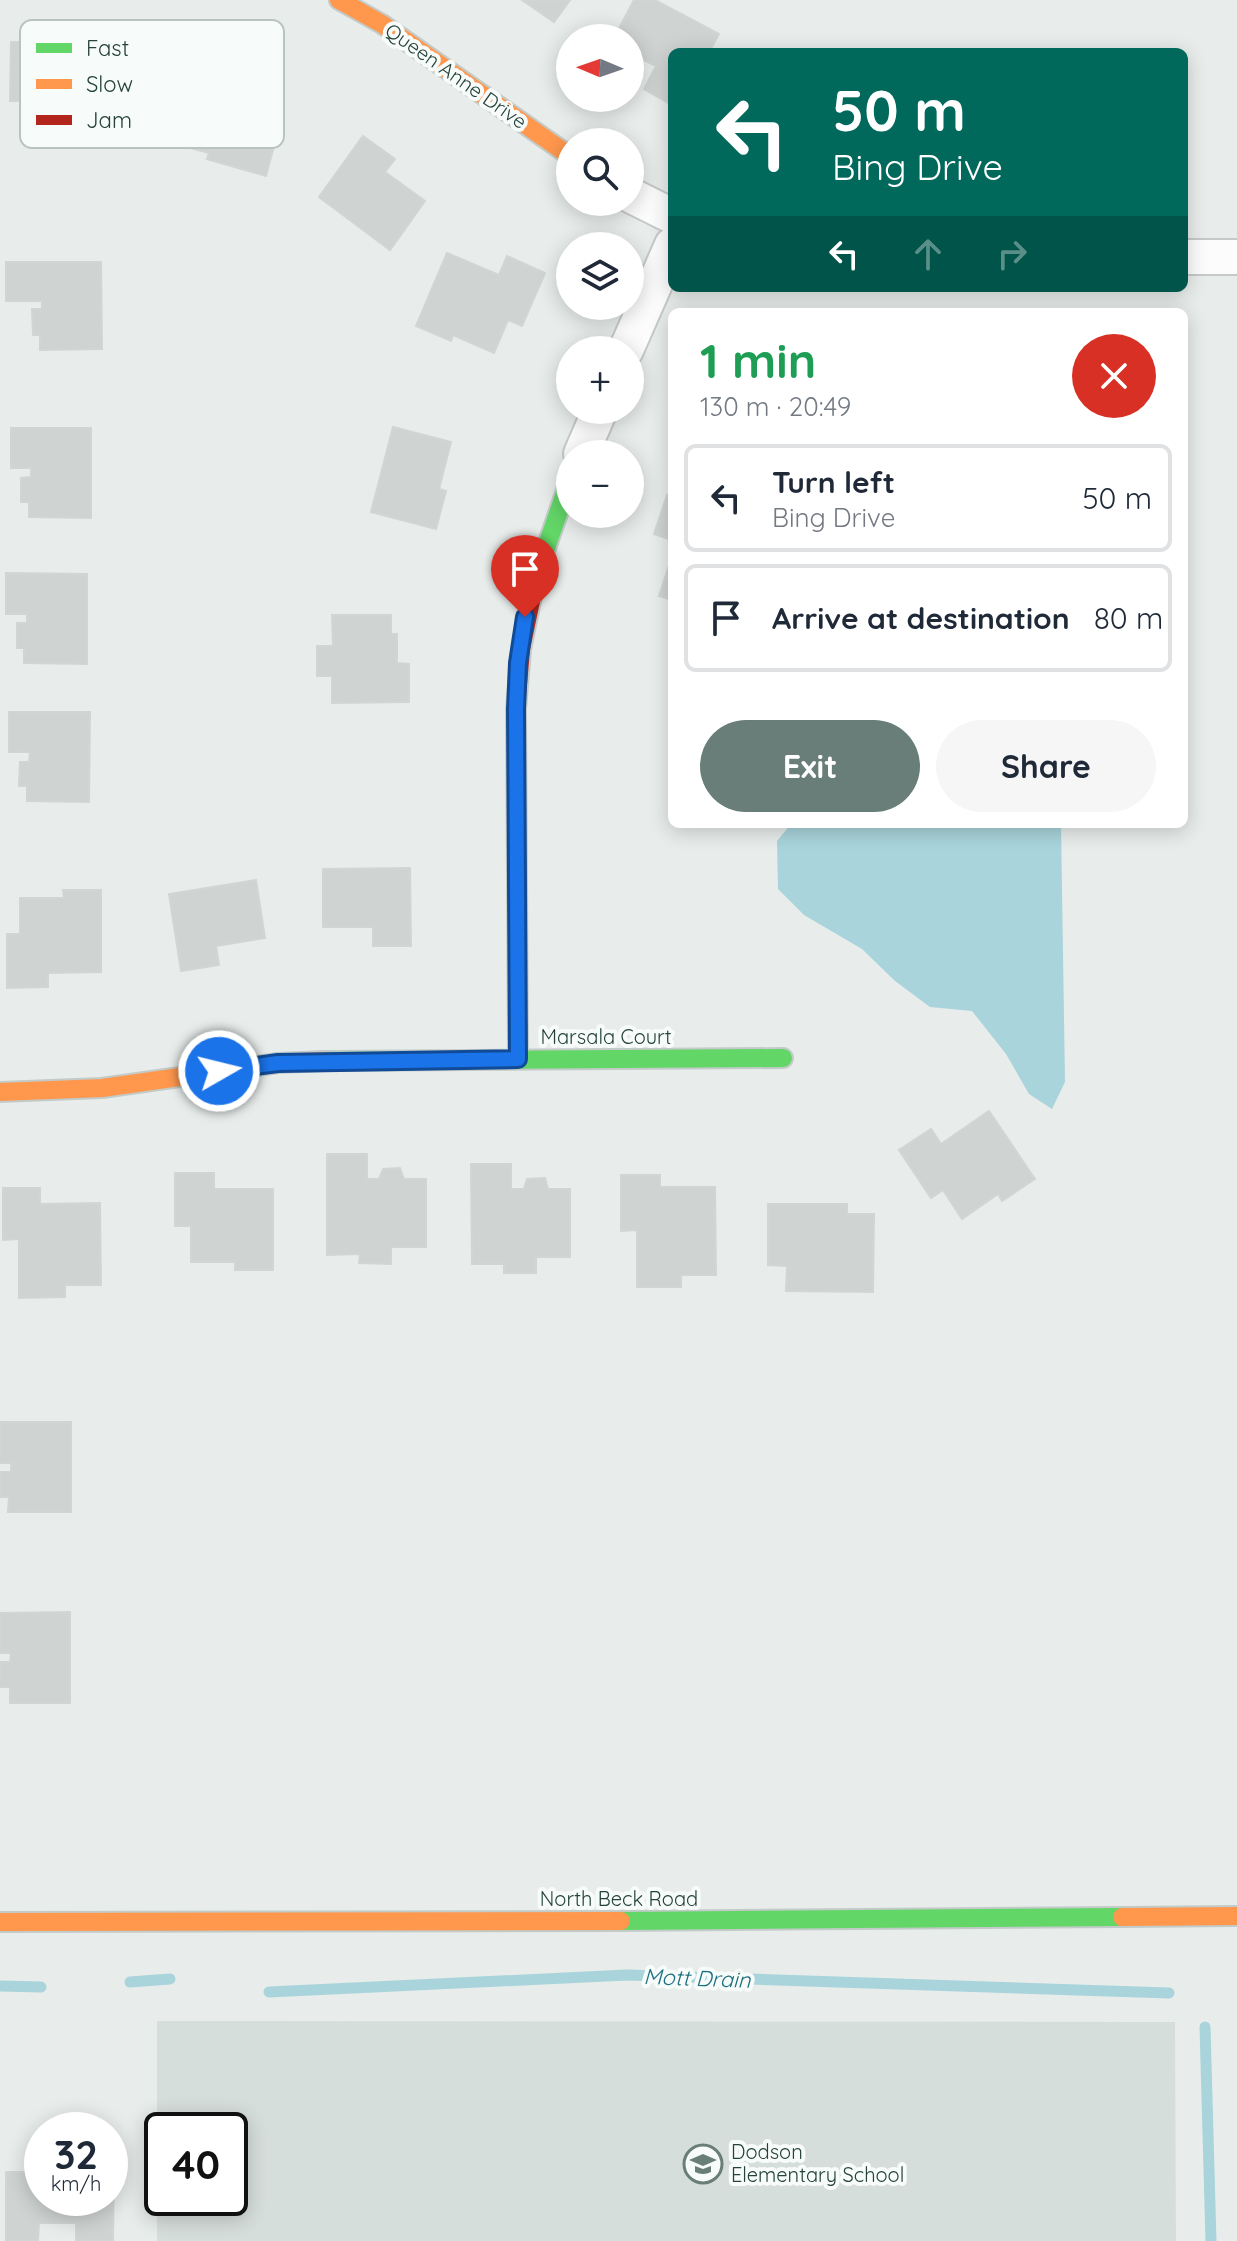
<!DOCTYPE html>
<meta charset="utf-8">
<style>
body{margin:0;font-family:Quicksand,sans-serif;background:#f6f6f7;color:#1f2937;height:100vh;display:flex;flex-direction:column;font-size:30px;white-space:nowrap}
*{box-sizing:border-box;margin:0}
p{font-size:26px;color:#747a83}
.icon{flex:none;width:44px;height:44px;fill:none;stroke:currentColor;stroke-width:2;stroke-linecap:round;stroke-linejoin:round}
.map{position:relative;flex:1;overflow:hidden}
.details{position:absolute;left:668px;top:308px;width:520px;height:520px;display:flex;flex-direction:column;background:#fff;border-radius:12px;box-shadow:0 4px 20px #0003}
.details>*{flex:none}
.hud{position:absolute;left:668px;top:48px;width:520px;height:244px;border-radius:12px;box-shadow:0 4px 20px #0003;background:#00695c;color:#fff;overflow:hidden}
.needle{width:52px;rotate:272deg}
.tools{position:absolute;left:556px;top:24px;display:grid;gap:16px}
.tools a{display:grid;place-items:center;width:88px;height:88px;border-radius:50%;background:#fff;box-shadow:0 4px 20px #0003;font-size:40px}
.speed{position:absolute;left:24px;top:2112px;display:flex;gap:16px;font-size:40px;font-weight:700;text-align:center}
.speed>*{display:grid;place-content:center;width:104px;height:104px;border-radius:50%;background:#fff;box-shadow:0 4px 20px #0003;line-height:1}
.speed small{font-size:20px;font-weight:400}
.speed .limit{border:4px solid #111;border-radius:12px;background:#fff;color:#111}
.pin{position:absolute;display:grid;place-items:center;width:68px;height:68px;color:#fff;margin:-82px -34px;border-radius:50% 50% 50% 0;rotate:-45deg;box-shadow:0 0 8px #0007}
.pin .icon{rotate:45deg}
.me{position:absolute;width:88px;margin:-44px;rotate:82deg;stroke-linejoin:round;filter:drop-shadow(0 0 6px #0008)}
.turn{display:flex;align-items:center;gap:28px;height:168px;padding:0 32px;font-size:36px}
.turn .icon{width:104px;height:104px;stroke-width:2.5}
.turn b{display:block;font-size:56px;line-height:68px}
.lanes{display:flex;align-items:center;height:76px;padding:0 32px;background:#0003;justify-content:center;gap:40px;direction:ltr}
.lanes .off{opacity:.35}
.round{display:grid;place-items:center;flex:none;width:84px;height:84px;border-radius:42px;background:#f6f6f7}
.overview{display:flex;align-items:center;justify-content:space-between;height:136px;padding:0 32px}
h1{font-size:48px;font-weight:800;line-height:60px;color:#1e9e55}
.cta{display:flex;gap:16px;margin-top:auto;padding:16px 32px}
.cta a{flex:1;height:92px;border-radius:48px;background:#697e78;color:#fff;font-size:32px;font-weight:800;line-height:92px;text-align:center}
.cta a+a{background:#f6f6f7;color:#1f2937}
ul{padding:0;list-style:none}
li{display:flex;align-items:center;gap:24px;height:108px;margin:0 16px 12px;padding:0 16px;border:4px solid #e0e1e3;border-radius:12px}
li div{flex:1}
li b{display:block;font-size:30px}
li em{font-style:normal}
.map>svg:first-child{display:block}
.built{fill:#d6dedb;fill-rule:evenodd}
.water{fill:#a9d4db}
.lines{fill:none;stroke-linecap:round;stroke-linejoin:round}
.stream{stroke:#a9d4db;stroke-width:11}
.building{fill:#cfd4d2;stroke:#d1d6d4;stroke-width:2}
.street-casing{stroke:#c5cac8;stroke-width:38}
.fast-casing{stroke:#c3cbc8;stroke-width:22}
.slow-casing{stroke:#c3cbc8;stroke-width:22}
.jam-casing{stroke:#c3cbc8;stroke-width:22}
.street{stroke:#fcfcfc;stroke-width:34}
.fast{stroke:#63d668;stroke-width:18}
.slow{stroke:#ff974d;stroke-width:18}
.jam{stroke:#b3261e;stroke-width:18}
.route-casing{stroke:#114b97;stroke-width:20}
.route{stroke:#1a73e8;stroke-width:14}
.labels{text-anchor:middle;stroke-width:8;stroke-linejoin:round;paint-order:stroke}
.street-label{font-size:20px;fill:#24423a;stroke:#f7fbf9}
.poi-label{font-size:20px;fill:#24423a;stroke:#f7fbf9;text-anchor:start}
.water-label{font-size:22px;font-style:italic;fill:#1c6f80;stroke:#f7fbf9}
.key{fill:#f7fbf9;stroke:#b8c4c0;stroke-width:2}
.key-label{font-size:22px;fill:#24423a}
</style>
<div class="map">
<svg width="1237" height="2241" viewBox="0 0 1237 2241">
<rect width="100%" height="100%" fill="#e8edeb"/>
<path class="built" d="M157,2021L1175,2022L1176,2241H157ZM230,2130V2198H162V2130Z"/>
<path class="water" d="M791,824H1061L1065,1082L1052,1109L1029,1094L1006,1054L972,1011L930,1007L895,981L862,949L804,915L778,889L777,841Z"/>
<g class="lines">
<g class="stream">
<path d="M130,1982L170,1979"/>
<path d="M0,1986L41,1987"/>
<path d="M269,1992L627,1975L1169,1993"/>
<path d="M1205,2027L1211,2241"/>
</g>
</g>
<g class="building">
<path d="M522,0H570L554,22Z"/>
<path d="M634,0H655L719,34L709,52H672V105L644,89L656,66L644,60L641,64L630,58V38H614Z"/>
<path d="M11,42H53L52,60H66L67,55H93L92,60H110V147L66,146L67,137H26L27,101H10Z"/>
<path d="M199,56L238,67L231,94L284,109L266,176L207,159L209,153L175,144Z"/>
<path d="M363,136L395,159L385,172L425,201L390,250L319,197Z"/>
<path d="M447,253L499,275L507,256L545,273L522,326L508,320L494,353L453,335L451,341L416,326Z"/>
<path d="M6,262H101L102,349L40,350V335H33L32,309H42V301H6Z"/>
<path d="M393,427L451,442L439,489L446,491L436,529L371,512Z"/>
<path d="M11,428H91V518L29,517V502H21V478L31,477V468H11Z"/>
<path d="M667,495L672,497V540L654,534Z"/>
<path d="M672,556V600L659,596Z"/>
<path d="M6,573L87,574V664L24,663V648H17V623H27V614H6Z"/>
<path d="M332,615H391V634H397V663L409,664V702L332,703V676H317V646H333Z"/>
<path d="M9,712H90L89,802L27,801V786H19L20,762H29L30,752H9Z"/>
<path d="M410,868L411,946H373V927H323V869Z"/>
<path d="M256,880L265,938L216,946L219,965L181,971L169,894Z"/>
<path d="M63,890H101V972L48,973V987L7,988V934H20V898H64Z"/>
<path d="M989,1111L1035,1179L1002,1201L998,1194L962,1219L943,1190L931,1198L899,1150L931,1129L941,1144Z"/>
<path d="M327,1154H367V1179H379L383,1169L400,1168L404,1179H426V1247H391V1264L359,1263L360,1254L327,1255Z"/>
<path d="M471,1164H511V1189H524L527,1179L545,1178L548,1189H570V1257H536V1273H504V1264H472Z"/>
<path d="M175,1173H214V1189H273V1270H235V1262H191V1226H175Z"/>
<path d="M621,1175H660V1187H715L716,1275H681V1287H637V1230L621,1231Z"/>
<path d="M3,1188H40V1204L100,1203L101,1285H65V1297L19,1298V1239L3,1240Z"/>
<path d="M768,1204H847V1214H874L873,1292L786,1291L787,1266L768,1265Z"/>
<path d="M0,1422H71V1512H8L9,1497H1V1472H11V1463H0Z"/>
<path d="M70,1612V1703H10V1687H0V1662H10L11,1653H0V1613Z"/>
<path d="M110,2158H114L113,2241H76V2223H39L38,2241H6V2172H42V2198H110Z"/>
</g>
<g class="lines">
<g class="street-casing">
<g id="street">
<path d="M630,195L672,216"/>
<path d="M1184,257H1237"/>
<path d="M626,350L672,245"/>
<path d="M581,454L600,410"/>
</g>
</g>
<g class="fast-casing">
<g id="fast">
<path d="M536,577L570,479"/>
<path d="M324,1061L783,1058"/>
<path d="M621,1921L1122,1917"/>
</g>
</g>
<g class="slow-casing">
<g id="slow">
<path d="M339,0L382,24L570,156"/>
<path d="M0,1092L102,1088L278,1063L324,1061"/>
<path d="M1122,1917L1237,1916"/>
<path d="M0,1922L621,1921"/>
</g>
</g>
<g class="jam-casing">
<path id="jam" d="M518,1059L516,709L521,649L536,577"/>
</g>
<use href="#street" class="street"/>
<use href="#fast" class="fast"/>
<use href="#slow" class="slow"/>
<use href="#jam" class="jam"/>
</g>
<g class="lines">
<g class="route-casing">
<path id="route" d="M219,1071L278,1063L518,1059L516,709L518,663L525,617"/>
</g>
<use href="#route" class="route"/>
</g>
<defs>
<g id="school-ring" transform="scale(2)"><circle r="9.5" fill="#f7fbf9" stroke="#697e78" stroke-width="1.5"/><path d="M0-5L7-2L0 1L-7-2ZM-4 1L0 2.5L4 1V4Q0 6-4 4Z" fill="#697e78"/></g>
</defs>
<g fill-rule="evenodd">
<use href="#school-ring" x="703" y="2164"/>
</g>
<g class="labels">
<g class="street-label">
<text transform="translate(456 76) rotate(35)" y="7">Queen Anne Drive</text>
<text x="606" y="1044">Marsala Court</text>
<text x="619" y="1906">North Beck Road</text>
</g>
<g class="poi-label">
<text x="731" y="2159">Dodson<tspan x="731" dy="23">Elementary School</tspan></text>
</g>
<g class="water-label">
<text transform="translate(697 1978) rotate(2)" y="8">Mott Drain</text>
</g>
</g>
<rect x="20" y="20" width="264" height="128" rx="12" class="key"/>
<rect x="36" y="43" width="36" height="10" fill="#63d668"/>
<rect x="36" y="79" width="36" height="10" fill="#ff974d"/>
<rect x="36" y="115" width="36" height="10" fill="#b3261e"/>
<g class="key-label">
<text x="86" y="56">Fast</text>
<text x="86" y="92">Slow</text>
<text x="86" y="128">Jam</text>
</g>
</svg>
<div class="tools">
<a><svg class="needle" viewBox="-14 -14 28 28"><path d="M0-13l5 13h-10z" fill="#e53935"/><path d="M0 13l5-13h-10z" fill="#747a83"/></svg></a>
<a><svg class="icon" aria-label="search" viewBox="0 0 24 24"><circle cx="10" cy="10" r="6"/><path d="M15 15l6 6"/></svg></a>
<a><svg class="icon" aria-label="layers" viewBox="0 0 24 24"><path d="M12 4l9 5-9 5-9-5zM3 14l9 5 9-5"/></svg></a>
<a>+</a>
<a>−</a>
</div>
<div class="speed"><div>32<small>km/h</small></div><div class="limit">40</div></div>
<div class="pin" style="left:525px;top:617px;background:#d93025"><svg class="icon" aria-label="arrive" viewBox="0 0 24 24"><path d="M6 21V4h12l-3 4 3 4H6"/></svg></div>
<svg class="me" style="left:219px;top:1071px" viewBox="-20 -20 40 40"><circle r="17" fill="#1a73e8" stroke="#fff" stroke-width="3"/><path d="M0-11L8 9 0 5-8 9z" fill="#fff"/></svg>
<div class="hud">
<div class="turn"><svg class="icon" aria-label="left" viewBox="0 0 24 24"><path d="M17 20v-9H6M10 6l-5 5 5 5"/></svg><div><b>50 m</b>Bing Drive</div></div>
<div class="lanes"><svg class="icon" aria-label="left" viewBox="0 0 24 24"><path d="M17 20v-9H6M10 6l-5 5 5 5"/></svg><svg class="icon off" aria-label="ahead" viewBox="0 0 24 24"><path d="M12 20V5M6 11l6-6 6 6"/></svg><svg class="icon off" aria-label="right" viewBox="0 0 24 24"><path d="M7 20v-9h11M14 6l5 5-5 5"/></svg></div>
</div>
<section class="details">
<div class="overview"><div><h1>1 min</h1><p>130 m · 20:49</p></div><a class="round" style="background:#d93025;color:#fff"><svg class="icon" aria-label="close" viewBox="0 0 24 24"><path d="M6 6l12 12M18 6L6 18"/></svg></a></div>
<ul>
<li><svg class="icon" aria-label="left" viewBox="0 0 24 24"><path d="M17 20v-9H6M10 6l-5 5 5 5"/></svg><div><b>Turn left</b><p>Bing Drive</p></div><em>50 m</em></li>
<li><svg class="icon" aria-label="arrive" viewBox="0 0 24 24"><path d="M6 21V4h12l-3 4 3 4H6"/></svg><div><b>Arrive at destination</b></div><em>80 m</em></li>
</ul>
<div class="cta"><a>Exit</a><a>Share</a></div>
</section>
</div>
